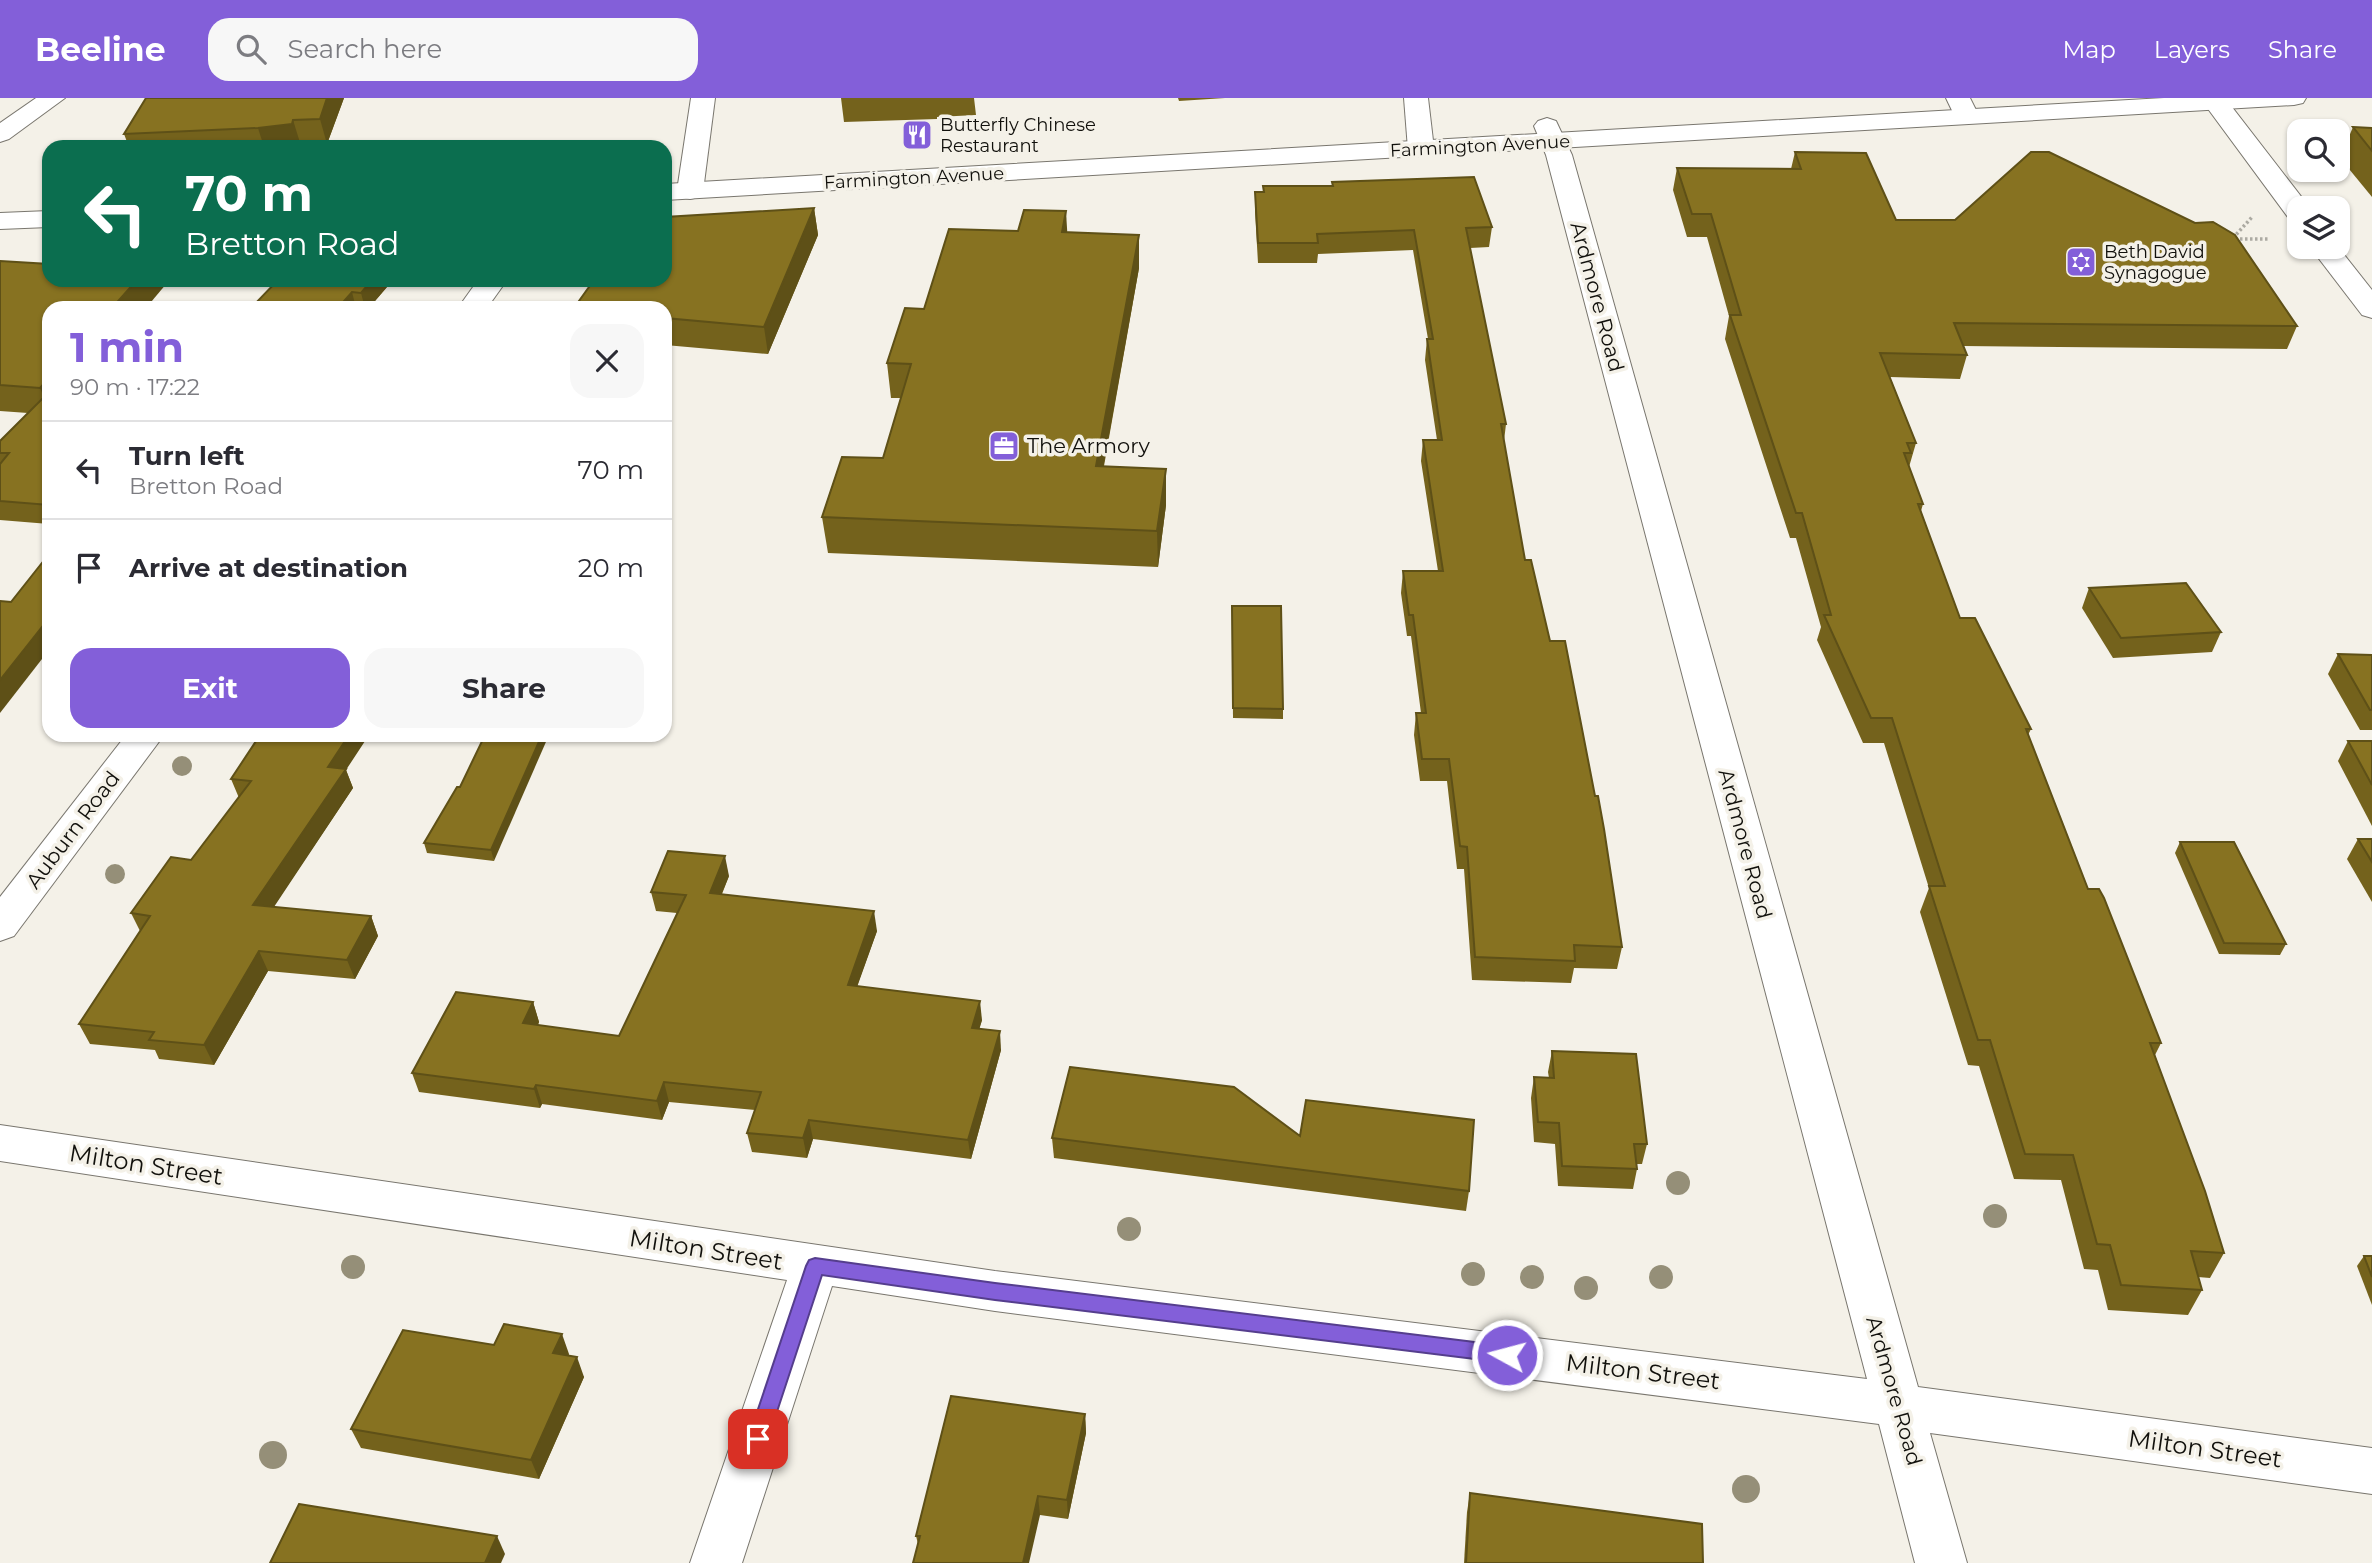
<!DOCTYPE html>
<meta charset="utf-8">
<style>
body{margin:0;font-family:Montserrat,sans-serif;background:#f7f7f7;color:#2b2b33;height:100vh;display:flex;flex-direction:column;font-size:26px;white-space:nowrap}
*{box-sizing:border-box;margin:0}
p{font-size:23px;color:#7c7c81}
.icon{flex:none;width:38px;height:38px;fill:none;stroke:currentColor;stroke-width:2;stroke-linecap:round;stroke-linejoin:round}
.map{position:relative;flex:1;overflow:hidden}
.details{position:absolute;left:42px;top:203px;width:630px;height:441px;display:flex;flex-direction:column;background:#fff;border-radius:21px;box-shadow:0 2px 5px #0004}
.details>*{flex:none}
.top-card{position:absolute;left:42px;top:42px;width:630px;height:147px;border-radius:21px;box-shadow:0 2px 5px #0004;background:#0b6e4f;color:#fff;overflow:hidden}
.fabs{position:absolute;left:2287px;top:21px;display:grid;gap:14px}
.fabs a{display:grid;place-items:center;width:63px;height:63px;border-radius:14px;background:#fff;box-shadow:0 2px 5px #0004;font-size:35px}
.pin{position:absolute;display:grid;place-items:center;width:60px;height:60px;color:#fff;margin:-30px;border-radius:14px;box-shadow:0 4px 10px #0006}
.me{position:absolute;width:77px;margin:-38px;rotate:277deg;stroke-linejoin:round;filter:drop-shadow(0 0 5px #0008)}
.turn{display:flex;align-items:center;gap:24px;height:147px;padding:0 28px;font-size:32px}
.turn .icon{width:91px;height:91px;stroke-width:2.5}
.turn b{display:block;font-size:49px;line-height:60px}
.round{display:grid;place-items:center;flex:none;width:74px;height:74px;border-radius:21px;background:#f7f7f7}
.headline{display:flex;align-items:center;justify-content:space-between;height:119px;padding:0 28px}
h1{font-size:42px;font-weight:700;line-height:52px;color:#835fd9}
.action{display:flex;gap:14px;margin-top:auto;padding:14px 28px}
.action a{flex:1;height:80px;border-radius:21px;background:#835fd9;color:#fff;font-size:28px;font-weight:700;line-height:80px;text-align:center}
.action a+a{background:#f7f7f7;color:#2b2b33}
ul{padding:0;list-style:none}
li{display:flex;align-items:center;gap:21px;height:98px;padding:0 28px;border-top:2px solid #e1e1e2}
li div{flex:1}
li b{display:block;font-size:26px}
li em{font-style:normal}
header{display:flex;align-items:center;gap:42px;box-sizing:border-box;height:98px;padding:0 35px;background:#835fd9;color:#fff}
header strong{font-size:33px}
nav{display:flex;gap:38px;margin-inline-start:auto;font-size:24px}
.search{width:490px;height:63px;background:#f7f7f7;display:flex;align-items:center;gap:18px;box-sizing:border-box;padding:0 24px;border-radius:21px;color:#7c7c81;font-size:26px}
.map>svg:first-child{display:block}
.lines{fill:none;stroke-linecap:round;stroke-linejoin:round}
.minor-casing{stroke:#79766e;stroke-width:2}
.secondary-casing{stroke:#79766e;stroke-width:2}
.primary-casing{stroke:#79766e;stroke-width:2}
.path{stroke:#acaaa2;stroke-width:3.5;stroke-dasharray:2.5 2.5;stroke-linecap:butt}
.minor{fill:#fff;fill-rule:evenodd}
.secondary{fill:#fff;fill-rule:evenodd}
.primary{fill:#fff;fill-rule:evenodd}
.tree{fill:#958f78}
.wall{fill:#74621c}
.shaded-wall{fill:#5e5017}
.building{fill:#877221;stroke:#5e5017;stroke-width:2}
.route{fill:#835fd9;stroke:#553e8d;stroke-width:2}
.labels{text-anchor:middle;stroke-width:7;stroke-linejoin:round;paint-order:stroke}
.far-poi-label{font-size:18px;fill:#11100c;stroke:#f4f1e8;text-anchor:start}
.far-street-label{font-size:18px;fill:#11100c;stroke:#f4f1e8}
.street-label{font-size:21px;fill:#11100c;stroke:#f4f1e8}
.poi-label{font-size:21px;fill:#11100c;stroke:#f4f1e8;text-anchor:start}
.near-street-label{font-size:24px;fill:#11100c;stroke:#f4f1e8}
</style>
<header>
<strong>Beeline</strong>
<div class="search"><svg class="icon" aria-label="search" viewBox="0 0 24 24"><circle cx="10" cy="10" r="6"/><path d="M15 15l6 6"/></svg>Search here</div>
<nav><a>Map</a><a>Layers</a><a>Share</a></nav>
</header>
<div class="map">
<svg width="2372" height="1465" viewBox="0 0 2372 1465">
<rect width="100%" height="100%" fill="#f4f1e8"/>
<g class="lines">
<g class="minor-casing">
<g id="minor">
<path d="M691,0H715L703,93L699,99L690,101L681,99L677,93Z"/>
<path d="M1404,0H1428L1434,51L1430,56L1421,59L1412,56L1408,51Z"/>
<path d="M1946,0H1970L1979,18L1975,23L1966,26L1957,23Z"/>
<path d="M2200,0H2225L2310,110H2300V124L2290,122Z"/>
<path d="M1547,20L1556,23L1572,57L1918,1289L2372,1350V1396L1930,1335L1967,1465H1915L1879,1326L995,1213L832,1188L742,1465H690L787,1182L0,1063V1027L995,1173L1867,1281L1546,57L1534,28L1538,23Z"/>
<path d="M2310,149H2338L2372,192V220L2362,217Z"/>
<path d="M478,182H507L487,210H458Z"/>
<path d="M126,637H164L14,838L0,843V799Z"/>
</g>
</g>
<g class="secondary-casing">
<path id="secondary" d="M36,0H65L9,41L0,44V25Z"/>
</g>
<g class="primary-casing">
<g id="primary">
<path d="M2164,0H2306L2303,5L2294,7L665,102V86Z"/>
<path d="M49,113V129L0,131V115Z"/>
</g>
</g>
<g class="path">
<path d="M2233,140L2253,118"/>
<path d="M2235,141H2268"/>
</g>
<use href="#minor" class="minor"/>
<use href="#secondary" class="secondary"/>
<use href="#primary" class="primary"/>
</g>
<g class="tree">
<circle cx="182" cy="668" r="10"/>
<circle cx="115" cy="776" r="10"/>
<circle cx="1678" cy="1085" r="12"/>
<circle cx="1995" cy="1118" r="12"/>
<circle cx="1129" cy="1131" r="12"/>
<circle cx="353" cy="1169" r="12"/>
<circle cx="1473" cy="1176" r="12"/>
<circle cx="1532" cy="1179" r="12"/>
<circle cx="1661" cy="1179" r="12"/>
<circle cx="1586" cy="1190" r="12"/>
<circle cx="273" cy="1357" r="14"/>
<circle cx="1746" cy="1391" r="14"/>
</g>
<g class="wall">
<path d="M344,0L327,46L301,48L300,49H129L124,36Z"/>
<path d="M841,0H974L976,17L937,19V21L844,24Z"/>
<path d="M1178,0H1225L1179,3Z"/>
<path d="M2353,29L2372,30V99L2340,60Z"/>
<path d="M1795,54L1896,122L2297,228L2287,251L1963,248L1967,257L1960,281L1890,279L1916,345L1909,369L1923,406L1921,413L1960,520L2031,631L2028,637L2088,791L2161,945L2155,957L2224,1155L2210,1180L2198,1179L2202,1192L2188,1217L2108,1212L2098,1172L2084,1171L2061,1082L2014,1081L1979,968L1968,967L1920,814L1929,790L1884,645H1863L1817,542L1821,529L1796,440H1790L1725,241L1729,218L1707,139H1687L1673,92L1677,70L1791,71Z"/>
<path d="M1332,84L1492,129L1489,149L1470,150L1506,326L1504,343L1525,462L1622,849L1617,871L1574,870L1571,885L1472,882L1464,771H1457L1447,683H1420L1414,637L1416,615H1421L1411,538H1407L1401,495L1403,473H1438L1421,363L1423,342H1437L1425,262L1427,241H1428L1413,152L1318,156L1317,165H1258L1255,113V94L1332,88Z"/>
<path d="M814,110L818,137L768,256L665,247V210L591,186V182H665Z"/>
<path d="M1067,134L1139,170L1104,368L1166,371V407L1158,469L828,455L822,419L883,360L901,300H891L887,265L924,211Z"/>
<path d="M0,163L49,182H166L167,185L49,210V426L0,422V343L28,315L0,313Z"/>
<path d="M278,182H393L369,210H251Z"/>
<path d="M2089,490L2221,534L2212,554L2113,560L2082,510Z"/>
<path d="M1232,508L1283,611V621L1233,620Z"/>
<path d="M2338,556L2372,557V632H2360L2328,576Z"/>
<path d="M485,637L494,763L427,755L424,745L460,689Z"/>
<path d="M2348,643H2372V728L2338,663Z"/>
<path d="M346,672L353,690L273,809L371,818L378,838L355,881L268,873L214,967L159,961L155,952L90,946L79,926L140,833L131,815L191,762L239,700L231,681Z"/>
<path d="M2358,741H2372V804L2347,761Z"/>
<path d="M2180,744L2286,846L2280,857L2219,856L2175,755Z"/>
<path d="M729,778L722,796L877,833L857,888L982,922L979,931L1001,952L971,1061L813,1041L807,1060L752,1054L747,1035L755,1012L669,1004L662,1022L542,1006L540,1010L419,994L412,975L533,904L539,924L538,927L619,938L677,815L656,813L651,794Z"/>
<path d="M1552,953L1647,1046L1642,1066H1637V1071L1633,1091L1558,1088L1555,1046L1534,1044L1531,1000L1534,979L1549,980L1548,974Z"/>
<path d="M1300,1038L1469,1093L1466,1113L1054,1060L1052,1040Z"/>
<path d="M2364,1158H2372V1207L2357,1168Z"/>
<path d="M494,1247L569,1256L568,1258L584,1279L539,1381L361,1350L351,1331Z"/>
<path d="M1085,1316L1086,1335L1068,1421L1040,1417L918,1446L916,1438Z"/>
<path d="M1470,1395L1703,1465H1464L1467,1414Z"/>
</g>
<g class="shaded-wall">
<path d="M327,0H344L327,46L320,21Z"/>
<path d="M293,22L301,48L300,49H264L258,30Z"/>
<path d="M814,110L818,137L768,256L764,229Z"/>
<path d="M1066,113L1068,147L1062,134Z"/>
<path d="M1139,137V170L1097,404L1096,368Z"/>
<path d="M137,182H166L167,185L146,210H112Z"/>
<path d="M372,182H393L369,210H365L361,195Z"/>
<path d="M352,194L356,210H338Z"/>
<path d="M49,280V311L40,290Z"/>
<path d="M1166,371V407L1158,469L1157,433Z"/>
<path d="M49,520V552L0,615V582Z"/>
<path d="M349,637H369L346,672L353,690L262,827L253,807L328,669Z"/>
<path d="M542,637H549L494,763L491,752Z"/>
<path d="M725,758L729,778L714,814L710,795Z"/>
<path d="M874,813L877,833L851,906L848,887Z"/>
<path d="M371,818L378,838L355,881L347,862Z"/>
<path d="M259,853L268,873L214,967L204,947Z"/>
<path d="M980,903L982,922L974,949L972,930Z"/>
<path d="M533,904L539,924L529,944L523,925Z"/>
<path d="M1000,933L1001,952L971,1061L968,1042Z"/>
<path d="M664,984L669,1004L662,1022L657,1003Z"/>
<path d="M536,987L542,1006L540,1010L534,991Z"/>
<path d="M809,1022L813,1041L807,1060L803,1040Z"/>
<path d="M562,1236L569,1256L560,1275L553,1255Z"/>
<path d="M577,1259L584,1279L539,1381L531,1362Z"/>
<path d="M1085,1316L1086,1335L1068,1421L1067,1402Z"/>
<path d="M1038,1398L1040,1417L1029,1465H1023Z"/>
<path d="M497,1438L505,1456L501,1465H485Z"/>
</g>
<g class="building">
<path d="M146,0H327L320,21L293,22L292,26L258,30L124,36Z"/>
<path d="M2353,29L2372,30V53Z"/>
<path d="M1795,54L1866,55L1896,122H1955L2031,54H2049L2195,125L2213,124L2235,137L2297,228L1954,225L1967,257L1880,255L1916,345H1907L1911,355H1904L1923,406H1918L1960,520H1975L2031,631H2026L2088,791H2099L2104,800L2161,945H2150L2205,1093L2224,1155L2191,1153L2202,1192L2121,1187L2110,1147L2097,1146L2073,1057L2025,1056L1990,942H1978L1929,788H1945L1892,620H1871L1824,517H1831L1802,415H1796L1730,217H1741L1711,116H1692L1677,70L1801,71Z"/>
<path d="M1474,79L1492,129L1466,130L1506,326H1501L1525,462H1531L1550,543H1565L1595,698H1598L1604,731L1622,849L1574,847L1575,863L1475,859L1467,749L1460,748L1449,661H1422L1416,615H1426L1413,517H1409L1403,473H1443L1423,342H1442L1427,241H1433L1414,132L1317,136L1318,145H1258L1255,94H1264L1263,88H1333L1332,84Z"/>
<path d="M814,110L764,229L665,220V210H574L594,182H665V119Z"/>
<path d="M1024,112L1066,113L1062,134L1139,137L1096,368L1166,371L1157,433L822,419L842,359L883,360L911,266L887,265L905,210L924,211L949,131L1018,133Z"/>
<path d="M0,163L49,166V182H137L112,210H49V280L40,290L0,287Z"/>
<path d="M278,182H372L361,195L352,194L338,210H251Z"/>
<path d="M42,301L49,302V407L0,403V366L9,355H0V343Z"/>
<path d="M49,456V520L0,582V503L11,504Z"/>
<path d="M2186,485L2221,534L2121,540L2089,490Z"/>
<path d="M1232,508H1281L1283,611L1233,610Z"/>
<path d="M2338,556L2372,557V612H2370Z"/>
<path d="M260,637H349L328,669L346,671L253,807L371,818L347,862L259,853L204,947L149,942L154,934L79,926L150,818L131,815L171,759L191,762L251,683L231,681Z"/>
<path d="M485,637H542L491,752L424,745L457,689H460Z"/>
<path d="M2348,643H2372V687Z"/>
<path d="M2358,741H2372V764Z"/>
<path d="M2180,744H2234L2286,846L2224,845Z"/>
<path d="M668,753L725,758L710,795L874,813L848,887L980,903L972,930L1000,933L968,1042L809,1022L803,1040L747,1035L761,994L664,984L657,1003L536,987L534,991L412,975L456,894L533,904L523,925L619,938L686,797L651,794Z"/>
<path d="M1552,953L1636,956L1647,1046H1634L1637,1071L1562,1068L1559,1025L1538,1024L1534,979L1554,980Z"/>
<path d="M1070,969L1234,989L1300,1038L1306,1002L1474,1022L1469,1093L1052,1040Z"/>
<path d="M2364,1158H2372V1179Z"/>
<path d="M504,1226L562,1236L553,1255L577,1259L531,1362L351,1331L403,1232L494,1247Z"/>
<path d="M951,1298L1085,1316L1067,1402L1038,1398L1023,1465H913L920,1438H916Z"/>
<path d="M1470,1395L1702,1426L1703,1465H1466Z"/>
<path d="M299,1406L497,1438L485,1465H270Z"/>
</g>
<path class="route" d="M815,1160L995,1185L1507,1248L1514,1251L1517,1257L1514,1263L1507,1265L995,1202L822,1177L768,1341L765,1348L758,1350L751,1348L748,1341L806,1168L809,1162Z"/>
<defs>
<g id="restaurant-square" transform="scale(1.575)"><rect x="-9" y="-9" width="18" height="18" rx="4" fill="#835fd9" stroke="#f4f1e8"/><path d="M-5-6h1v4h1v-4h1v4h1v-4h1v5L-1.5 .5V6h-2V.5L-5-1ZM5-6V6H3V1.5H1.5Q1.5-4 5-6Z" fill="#fff"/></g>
<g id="synagogue-square" transform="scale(1.575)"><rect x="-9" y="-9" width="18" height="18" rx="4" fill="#835fd9" stroke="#f4f1e8"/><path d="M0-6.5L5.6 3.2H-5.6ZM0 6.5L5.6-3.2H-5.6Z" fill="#fff"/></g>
<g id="office-square" transform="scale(1.575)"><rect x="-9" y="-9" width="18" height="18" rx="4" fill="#835fd9" stroke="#f4f1e8"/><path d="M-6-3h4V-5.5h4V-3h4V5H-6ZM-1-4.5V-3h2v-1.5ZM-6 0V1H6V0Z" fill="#fff"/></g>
</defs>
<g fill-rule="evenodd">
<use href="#restaurant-square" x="917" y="37"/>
<use href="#synagogue-square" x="2081" y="164"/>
<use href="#office-square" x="1004" y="348"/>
</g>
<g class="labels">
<g class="far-poi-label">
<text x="940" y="33">Butterfly Chinese<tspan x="940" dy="21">Restaurant</tspan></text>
<text x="2104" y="160">Beth David<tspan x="2104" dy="21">Synagogue</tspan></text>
</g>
<g class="far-street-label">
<text transform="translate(1480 48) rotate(-3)" y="6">Farmington Avenue</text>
<text transform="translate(914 80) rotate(-3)" y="6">Farmington Avenue</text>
</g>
<g class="street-label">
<text transform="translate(1597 199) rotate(75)" y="7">Ardmore Road</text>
<text transform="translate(73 732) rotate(-53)" y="7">Auburn Road</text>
<text transform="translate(1745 746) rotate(75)" y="7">Ardmore Road</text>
<text transform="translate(1894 1293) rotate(74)" y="7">Ardmore Road</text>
</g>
<g class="poi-label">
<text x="1027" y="355">The Armory</text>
</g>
<g class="near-street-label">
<text transform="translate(146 1067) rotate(9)" y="8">Milton Street</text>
<text transform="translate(706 1152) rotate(9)" y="8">Milton Street</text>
<text transform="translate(1643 1274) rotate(7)" y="8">Milton Street</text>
<text transform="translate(2205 1351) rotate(8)" y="8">Milton Street</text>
</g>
</g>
</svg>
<div class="fabs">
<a><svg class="icon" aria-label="search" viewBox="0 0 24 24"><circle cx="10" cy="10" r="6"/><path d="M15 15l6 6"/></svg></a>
<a><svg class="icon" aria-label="layers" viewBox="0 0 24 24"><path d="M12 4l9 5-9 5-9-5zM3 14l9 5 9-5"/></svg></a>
</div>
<div class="pin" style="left:758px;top:1341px;background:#d93025"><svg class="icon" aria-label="arrive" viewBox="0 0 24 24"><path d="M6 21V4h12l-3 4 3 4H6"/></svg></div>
<svg class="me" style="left:1507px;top:1257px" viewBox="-20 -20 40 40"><circle r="17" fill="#835fd9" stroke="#fff" stroke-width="3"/><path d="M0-11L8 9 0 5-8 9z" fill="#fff"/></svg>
<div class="top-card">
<div class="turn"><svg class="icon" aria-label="left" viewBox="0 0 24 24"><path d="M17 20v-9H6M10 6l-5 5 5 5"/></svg><div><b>70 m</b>Bretton Road</div></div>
</div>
<section class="details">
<div class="headline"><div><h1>1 min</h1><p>90 m · 17:22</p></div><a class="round"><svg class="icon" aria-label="close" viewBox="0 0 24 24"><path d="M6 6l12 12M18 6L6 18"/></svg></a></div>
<ul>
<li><svg class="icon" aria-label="left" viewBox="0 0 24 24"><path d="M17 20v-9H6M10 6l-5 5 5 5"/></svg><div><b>Turn left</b><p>Bretton Road</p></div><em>70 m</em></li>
<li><svg class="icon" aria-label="arrive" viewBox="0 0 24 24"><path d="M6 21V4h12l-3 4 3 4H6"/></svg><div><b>Arrive at destination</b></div><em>20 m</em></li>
</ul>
<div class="action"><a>Exit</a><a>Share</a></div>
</section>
</div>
